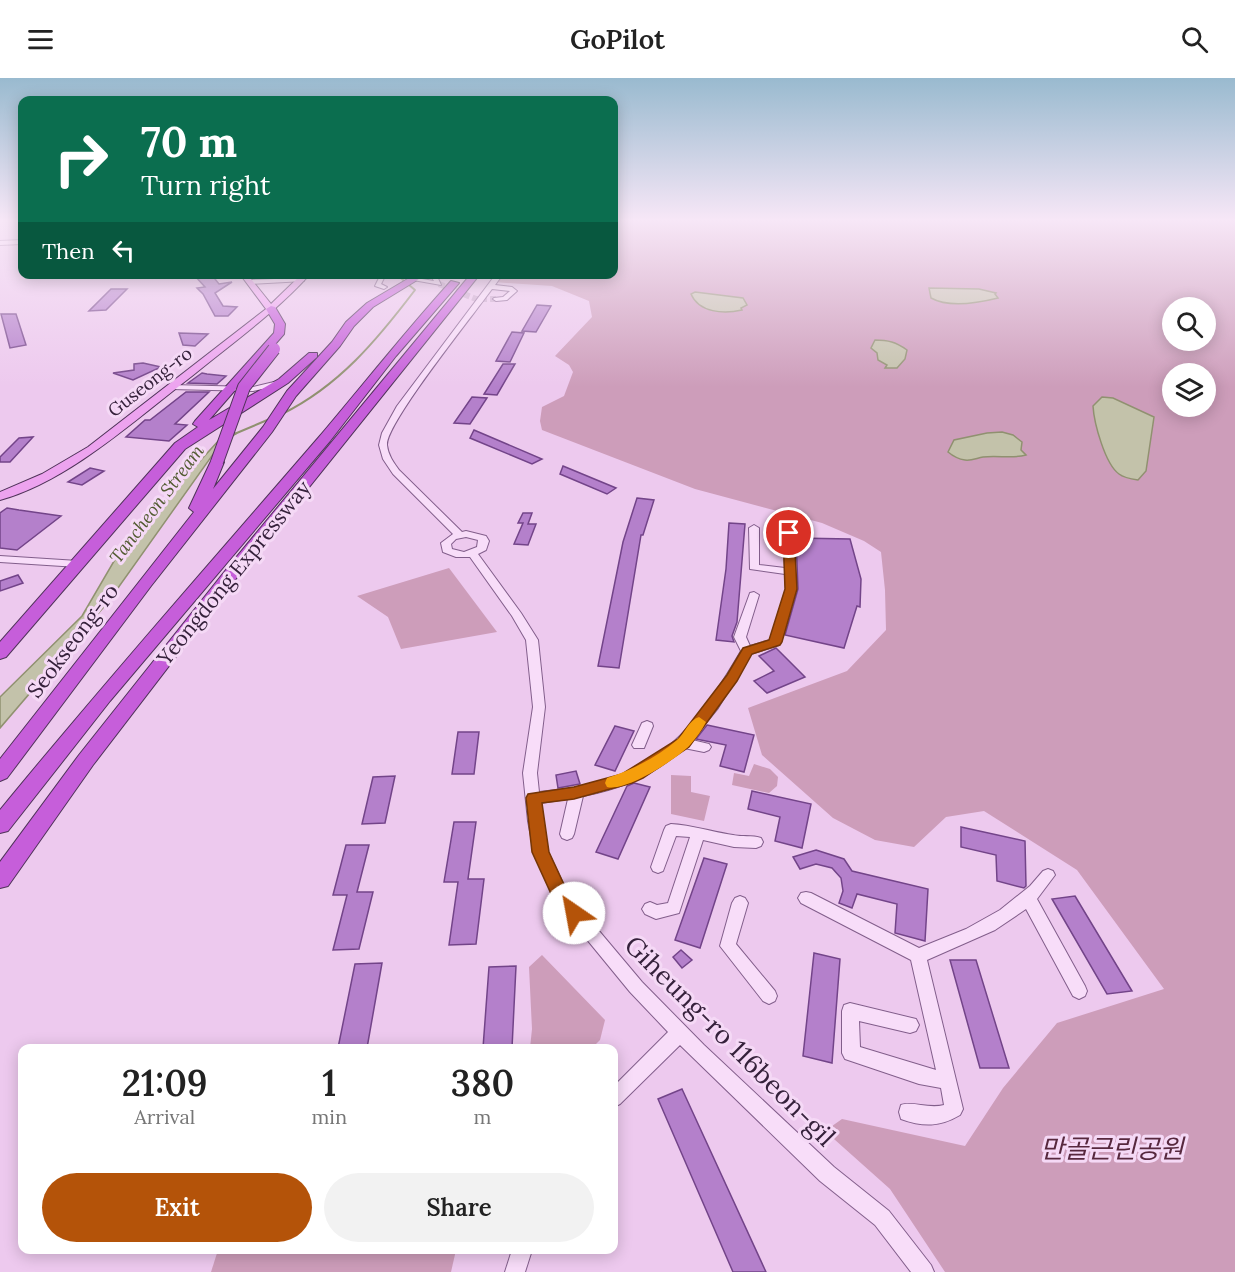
<!DOCTYPE html>
<meta charset="utf-8">
<style>
body{margin:0;font-family:Lora,"Noto Sans KR",serif;background:#f2f2f2;color:#222;height:100vh;display:flex;flex-direction:column;font-size:22px;white-space:nowrap}
*{box-sizing:border-box;margin:0}
p{font-size:20px;color:#767676}
.icon{flex:none;width:33px;height:33px;fill:none;stroke:currentColor;stroke-width:2;stroke-linecap:round;stroke-linejoin:round}
.map{position:relative;flex:1;overflow:hidden}
.drawer{position:absolute;left:18px;top:966px;width:600px;height:210px;display:flex;flex-direction:column;background:#fff;border-radius:12px;box-shadow:0 3px 15px #0003}
.drawer>*{flex:none}
.banner{position:absolute;left:18px;top:18px;width:600px;height:183px;border-radius:12px;box-shadow:0 3px 15px #0003;background:#0b6e4f;color:#fff;overflow:hidden}
.buttons{position:absolute;left:1162px;top:219px;display:grid;gap:12px}
.buttons a{display:grid;place-items:center;width:54px;height:54px;border-radius:50%;background:#fff;box-shadow:0 3px 15px #0003;font-size:30px}
.pin{position:absolute;display:grid;place-items:center;width:51px;height:51px;color:#fff;margin:-26px;border:3px solid #fff;border-radius:50%;box-shadow:0 2px 6px #0007}
.me{position:absolute;width:66px;margin:-33px;rotate:327deg;stroke-linejoin:round;filter:drop-shadow(0 0 4px #0008)}
.turn{display:flex;align-items:center;gap:21px;height:126px;padding:0 24px;font-size:27px}
.turn .icon{width:78px;height:78px;stroke-width:2.5}
.turn b{display:block;font-size:42px;line-height:51px}
.then{display:flex;align-items:center;height:57px;padding:0 24px;background:#0003;gap:12px;font-size:22px}
.eta{display:flex;justify-content:space-evenly;align-items:center;height:102px;text-align:center}
.eta b{font-size:36px;font-weight:600;line-height:42px}
.action{display:flex;gap:12px;margin-top:auto;padding:12px 24px}
.action a{flex:1;height:69px;border-radius:36px;background:#b45309;color:#fff;font-size:24px;font-weight:600;line-height:69px;text-align:center}
.action a+a{background:#f2f2f2;color:#222}
header{display:flex;justify-content:space-between;align-items:center;height:78px;padding:0 24px;background:#fff;font-size:27px;font-weight:600}
.map>svg:first-child{display:block}
.green{fill:#cd9dba;fill-rule:evenodd}
.water{fill:#c3c2aa;stroke:#909170;stroke-width:1.5}
.lines{fill:none;stroke-linecap:round;stroke-linejoin:round}
.stream{stroke:#909170;stroke-width:2}
.building{fill:#b480cb;stroke:#734489;stroke-width:1.5}
.minor-tunnel{stroke:#c8a7ca;stroke-width:6;stroke-dasharray:6 3;stroke-linecap:butt}
.minor-casing{stroke:#825e8b;stroke-width:2}
.major-casing{stroke:#4f3259;stroke-width:2}
.highway-casing{stroke:#4f3259;stroke-width:2}
.minor{fill:#f8ddf9;fill-rule:evenodd}
.major{fill:#eda3ef;fill-rule:evenodd}
.highway{fill:#c65eda;fill-rule:evenodd}
.highway-bridge-casing{stroke:#4f3259;stroke-width:14;stroke-linecap:butt}
.highway-bridge{stroke:#c65eda;stroke-width:12}
.route{fill:#b45309;stroke:#753606;stroke-width:1.5}
.slow{fill:#f59e0b}
.labels{text-anchor:middle;stroke-width:6;stroke-linejoin:round;paint-order:stroke}
.far-street-label{font-size:18px;fill:#35213b;stroke:#f5d9f6}
.far-water-label{font-size:18px;font-style:italic;fill:#525b31;stroke:#f5d9f6}
.street-label{font-size:21px;fill:#35213b;stroke:#f5d9f6}
.near-street-label{font-size:26px;fill:#35213b;stroke:#f5d9f6}
.near-park-label{font-size:26px;font-style:italic;fill:#57283e;stroke:#f5d9f6}
</style>
<header><svg class="icon" aria-label="menu" viewBox="0 0 24 24"><path d="M4 6h16M4 12h16M4 18h16"/></svg>GoPilot<svg class="icon" aria-label="search" viewBox="0 0 24 24"><circle cx="10" cy="10" r="6"/><path d="M15 15l6 6"/></svg></header>
<div class="map">
<svg width="1235" height="1194" viewBox="0 0 1235 1194">
<rect width="100%" height="100%" fill="#edc9ee"/>
<g class="green">
<path d="M614,142H1235V1194H945L890,1111L825,1053L842,1041L965,1068L1003,1010L1057,945L1164,911L1077,792L984,733L946,739L914,769L875,762L833,740L762,677L748,630L847,593L886,552L885,512L881,474L864,463L822,445L695,411L542,352L540,343L542,329L564,318L573,294L569,287L555,278L592,239L589,223L552,208L493,204L502,197L614,196ZM1173,230H1206V262H1173ZM1173,296H1206V328H1173Z"/>
<path d="M449,490L497,554L401,571L388,539L357,518Z"/>
<path d="M754,686L770,691L778,699L777,708L769,715L732,707L734,695L749,698Z"/>
<path d="M671,697L691,698V714L710,718L704,743L671,736Z"/>
<path d="M542,877L605,942L600,962L592,970H530L532,951L529,889Z"/>
<path d="M218,1172H456L451,1194H211Z"/>
</g>
<g class="water">
<path d="M929,210L979,211L996,215L995,216L998,220C978,225 949,230 931,220Z"/>
<path d="M695,214L743,220L747,227L741,230L742,232C724,236 699,235 691,216Z"/>
<path d="M875,262C888,262 896,264 907,272L905,281L897,290H885L887,287L878,282L877,275L871,270Z"/>
<path d="M1102,319L1113,320L1154,339L1146,393L1138,402C1131,401 1124,400 1119,396C1105,386 1094,345 1093,328Z"/>
<path d="M1002,354L1013,357L1022,364L1021,372L1026,377C1012,381 998,377 983,379C977,380 971,383 965,382C958,381 954,379 948,374L954,362L987,355Z"/>
<path d="M237,355L221,365L108,524L0,650V619L82,538L124,466L221,360Z"/>
</g>
<g class="lines">
<g class="stream">
<path d="M282,336C339,308 377,262 415,212L396,196"/>
<path d="M232,357L272,340"/>
</g>
</g>
<g class="building">
<path d="M211,196L219,206L232,204L215,215L223,228L237,229L228,238H215L203,216L197,210L205,209L195,198Z"/>
<path d="M111,211H127L106,232L89,233Z"/>
<path d="M537,227L551,228L536,254L522,253Z"/>
<path d="M1,236H16L26,267L10,270Z"/>
<path d="M512,254L524,255L510,284L496,283Z"/>
<path d="M179,255L208,256L195,268L183,267Z"/>
<path d="M143,285L161,289L133,302L113,295L134,292V286Z"/>
<path d="M503,286H515L497,317L484,316Z"/>
<path d="M202,295L207,296L226,298L217,306L188,305Z"/>
<path d="M186,314H209L175,346L187,347L169,363L126,359L145,342H150Z"/>
<path d="M472,319L487,320L470,346L454,345Z"/>
<path d="M474,352L542,381L532,386L470,360Z"/>
<path d="M33,359L10,384H0V379L19,360Z"/>
<path d="M563,388L616,410L607,416L560,396Z"/>
<path d="M90,390L104,393L82,407L68,404Z"/>
<path d="M637,420L654,422L643,457H641L619,590L598,588L623,464Z"/>
<path d="M7,430L19,432L61,438L17,472L0,470V435Z"/>
<path d="M523,435H532L528,446H536L528,467L514,466L523,445H518Z"/>
<path d="M729,445L745,446L737,544L732,558L734,564L716,562L726,491Z"/>
<path d="M796,460L850,461L861,501L860,529L857,528L844,570L785,557L798,511Z"/>
<path d="M18,497L23,505L0,513V503Z"/>
<path d="M776,570L805,599L767,615L754,603L774,593L759,578Z"/>
<path d="M707,647L754,657L744,694L720,688L726,667L696,661Z"/>
<path d="M615,648L634,653L615,693L595,687Z"/>
<path d="M458,654H479L474,696H452Z"/>
<path d="M576,693L580,706L558,710L556,697Z"/>
<path d="M395,698L385,745L362,746L373,699Z"/>
<path d="M634,705L650,709L618,781L596,774L627,708Z"/>
<path d="M752,713L811,726L802,770L775,763L780,739L748,731Z"/>
<path d="M454,744H476L468,801H484L476,866L449,867L458,804H444Z"/>
<path d="M961,749L1025,763L1026,808L1024,810L997,803L996,777L961,769Z"/>
<path d="M346,767H369L357,814H373L359,871L333,872L347,817H333Z"/>
<path d="M816,772L844,781L852,793L928,811L925,863L895,855L897,826L857,816L852,830L839,825L843,813L841,800L832,790L816,786L800,791L793,779Z"/>
<path d="M704,780L727,786L700,870L675,862Z"/>
<path d="M1075,818L1132,913L1107,916L1052,821Z"/>
<path d="M681,872L692,882L682,890L673,879Z"/>
<path d="M814,875L840,881L832,985L803,978Z"/>
<path d="M950,882H976L1009,990H980Z"/>
<path d="M382,885L367,970H338L355,886Z"/>
<path d="M516,888L512,970H483L489,889Z"/>
<path d="M682,1011L766,1194H733L658,1021Z"/>
</g>
<g class="lines">
<path class="minor-tunnel" d="M439,206L476,221H496"/>
<g class="minor-casing">
<g id="minor">
<path d="M22,162V166L0,167V163Z"/>
<path d="M364,196L385,198L381,206L387,209L384,211L375,208L379,200Z"/>
<path d="M430,196H436L441,207L413,202L416,200L434,203Z"/>
<path d="M496,196H503L495,207L512,209L517,213L507,222L496,223L493,221L494,220L503,219L510,213L492,211C474,236 386,345 387,367C388,377 394,385 399,392L462,454L466,453L486,458L489,463L486,472L478,476L521,535L538,562L545,629L537,695L539,714C566,711 595,708 621,698C677,676 712,623 741,573L734,559L750,515L754,514L759,517L746,559L750,568L770,562L786,511L785,496L750,491L749,450L754,447L759,450V487L785,490L784,455L789,452L794,455L796,511L781,564L779,567L751,576L718,630L692,662L709,666L711,669L709,672L704,674L684,670C655,697 621,711 583,718L574,756L572,760L567,762L562,760L560,756L568,721L540,725L548,774L568,816L642,904L704,967L834,1089L889,1133L931,1187L934,1194H911L875,1147L820,1103L680,967L620,1026L614,1029V1008L668,954L630,914L557,825L534,774L528,743L523,695L533,629L526,562L512,538L470,479H456L443,474L441,465L453,456L393,396L383,381L379,367L382,355L397,328ZM466,459L478,462L477,469L464,474L452,471L451,466L456,461Z"/>
<path d="M302,200L304,203L250,206L247,204L250,202Z"/>
<path d="M278,303L282,305L281,307L253,313L171,311L167,309L171,307L253,309Z"/>
<path d="M0,478L78,483L83,486L78,489L0,484Z"/>
<path d="M647,643L652,645L653,648L644,670H634L632,667L642,645Z"/>
<path d="M671,746C692,747 712,754 733,757C742,759 752,757 761,760L763,764L761,768L756,770L734,769L703,762L679,835L656,841L645,836L642,831L645,826L650,824L657,827L668,825L690,759L676,758L663,793L658,795L653,793L651,789L664,752L666,748Z"/>
<path d="M1048,791L1053,793L1055,797L1037,821L1085,908L1087,913L1085,918L1079,921L1073,918L1026,831L995,852L927,882L963,1031L960,1037C940,1049 923,1049 901,1041L899,1034L901,1027C913,1023 928,1031 944,1027L941,1010L919,1006L845,981L842,975V933L844,927L850,925L916,941L919,947L916,953L910,955L859,943L860,969L936,992L911,882L801,825L798,820L801,815L806,814L811,815L919,870L966,851L1000,832L1030,808L1043,793Z"/>
<path d="M740,818L745,820L748,825L736,866L775,913L777,918L775,923L769,926L763,923L720,868L732,825L735,820Z"/>
<path d="M512,1172H532L525,1194H505Z"/>
</g>
</g>
<g class="major-casing">
<path id="major" d="M240,196H247L271,226L302,196H310C275,235 232,265 192,298C136,341 69,403 0,422V414L42,396L88,369L266,231Z"/>
</g>
<g class="highway-casing">
<g id="highway">
<path d="M416,196H427L373,229L354,248L340,268L296,318L272,354L151,508L7,700L0,703V681L194,434L189,430L212,381L217,380L224,384L213,411L263,349L287,313L332,264L346,244L367,225Z"/>
<path d="M471,196H480L241,494L93,687L8,808L0,810V784L79,677L229,488Z"/>
<path d="M451,203L459,205L396,278L330,363L110,623L8,753L0,755V732C104,605 212,483 319,359C363,307 405,254 451,203Z"/>
<path d="M271,228L275,229L285,246L284,256L209,342L279,301L309,275H317V279L288,305L185,371L6,579L0,581V564L175,365L198,349L193,346L195,343L274,255L275,246L266,231Z"/>
</g>
</g>
<use href="#minor" class="minor"/>
<use href="#major" class="major"/>
<use href="#highway" class="highway"/>
<g class="highway-bridge-casing">
<path id="highway-bridge" d="M217,384L244,309L274,271"/>
</g>
<use href="#highway-bridge" class="highway-bridge"/>
</g>
<linearGradient id="sky" x2="0" y2="1"><stop stop-color="#99bacf"/><stop offset="0.46" stop-color="#f7e7f7"/><stop offset="1" stop-color="#f7e7f7" stop-opacity="0"/></linearGradient>
<rect width="1235" height="309" fill="url(#sky)"/>
<path class="route" d="M789,452L794,455L797,511L782,564L780,567L752,576L737,603L689,669L643,700L632,705L574,721L542,725L549,774L568,815L583,835L580,841L574,843L568,841L553,820L532,774L526,720L528,716L574,709L622,696L678,661L727,597L743,570L769,562L785,511L783,455Z"/>
<path class="slow" d="M699,639L706,644C702,652 696,660 690,667C677,681 626,714 607,709L605,705L607,700C632,692 657,679 677,662C685,655 689,642 699,639Z"/>
<g class="labels">
<g class="far-street-label">
<text transform="translate(150 304) rotate(-38)" y="6">Guseong-ro</text>
</g>
<g class="far-water-label">
<text transform="translate(157 426) rotate(-53)" y="6">Tancheon Stream</text>
</g>
<g class="street-label">
<text transform="translate(234 495) rotate(-51)" y="7">Yeongdong Expressway</text>
<text transform="translate(73 563) rotate(-53)" y="7">Seokseong-ro</text>
</g>
<g class="near-street-label">
<text transform="translate(730 963) rotate(45)" y="9">Giheung-ro 116beon-gil</text>
</g>
<g class="near-park-label">
<text x="1112" y="1080">만골근린공원</text>
</g>
</g>
</svg>
<div class="buttons">
<a><svg class="icon" aria-label="search" viewBox="0 0 24 24"><circle cx="10" cy="10" r="6"/><path d="M15 15l6 6"/></svg></a>
<a><svg class="icon" aria-label="layers" viewBox="0 0 24 24"><path d="M12 4l9 5-9 5-9-5zM3 14l9 5 9-5"/></svg></a>
</div>
<div class="pin" style="left:789px;top:455px;background:#d93025"><svg class="icon" aria-label="arrive" viewBox="0 0 24 24"><path d="M6 21V4h12l-3 4 3 4H6"/></svg></div>
<svg class="me" style="left:574px;top:835px" viewBox="-20 -20 40 40"><circle r="19" fill="#fff"/><path d="M0-13L10 11 0 6-10 11z" fill="#b45309"/></svg>
<div class="banner">
<div class="turn"><svg class="icon" aria-label="right" viewBox="0 0 24 24"><path d="M7 20v-9h11M14 6l5 5-5 5"/></svg><div><b>70 m</b>Turn right</div></div>
<div class="then">Then<svg class="icon" aria-label="left" viewBox="0 0 24 24"><path d="M17 20v-9H6M10 6l-5 5 5 5"/></svg></div>
</div>
<section class="drawer">
<div class="eta">
<div><b>21:09</b><p>Arrival</p></div>
<div><b>1</b><p>min</p></div>
<div><b>380</b><p>m</p></div>
</div>
<div class="action"><a>Exit</a><a>Share</a></div>
</section>
</div>
